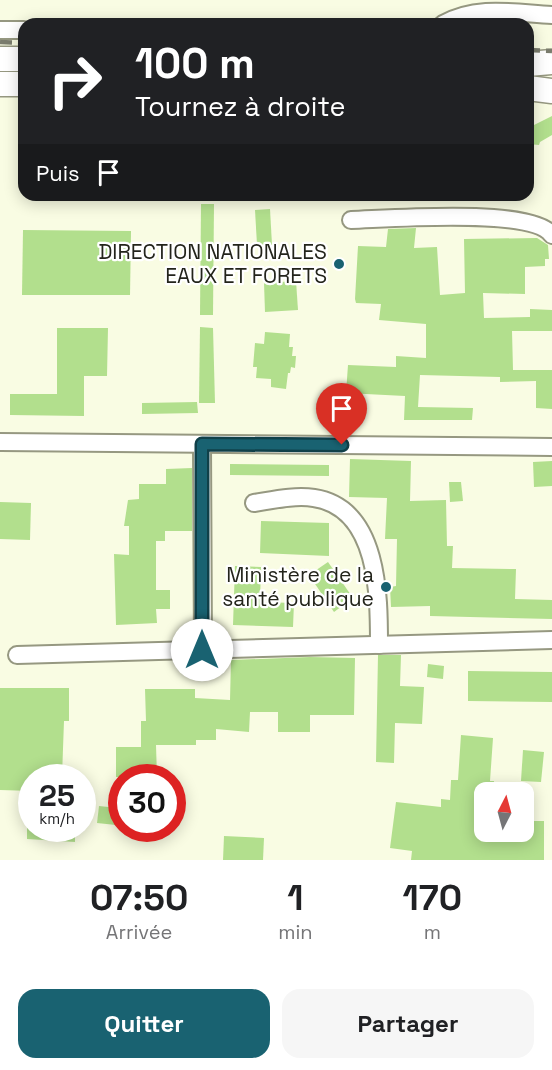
<!DOCTYPE html>
<html lang="fr">
<meta charset="utf-8">
<style>
body{margin:0;font-family:"Space Grotesk",sans-serif;background:#f6f6f6;color:#202124;height:100vh;display:flex;flex-direction:column;font-size:22px;white-space:nowrap}
*{box-sizing:border-box;margin:0}
p{font-size:20px;color:#757577}
.icon{flex:none;width:33px;height:33px;fill:none;stroke:currentColor;stroke-width:2;stroke-linecap:round;stroke-linejoin:round}
.map{position:relative;height:860px;overflow:hidden}
.panel{display:flex;flex-direction:column;background:#fff;flex:1}
.panel>*{flex:none}
.hud{position:absolute;left:18px;top:18px;width:516px;height:183px;border-radius:18px;box-shadow:0 3px 15px #0003;background:#202124;color:#fff;overflow:hidden}
.needle{width:39px;rotate:6deg}
.fabs{position:absolute;left:474px;top:782px;display:grid;gap:12px}
.fabs a{display:grid;place-items:center;width:60px;height:60px;border-radius:12px;background:#fff;box-shadow:0 3px 15px #0003;font-size:30px}
.speed{position:absolute;left:18px;top:764px;display:flex;gap:12px;font-size:30px;font-weight:700;text-align:center}
.speed>*{display:grid;place-content:center;width:78px;height:78px;border-radius:50%;background:#fff;box-shadow:0 3px 15px #0003;line-height:1}
.speed small{font-size:15px;font-weight:400}
.speed .limit{border:9px solid #d22;background:#fff;color:#111}
.pin{position:absolute;display:grid;place-items:center;width:51px;height:51px;color:#fff;margin:-62px -26px;border-radius:50% 50% 50% 0;rotate:-45deg;box-shadow:0 0 6px #0007}
.pin .icon{rotate:45deg}
.me{position:absolute;width:66px;margin:-33px;rotate:0deg;stroke-linejoin:round;filter:drop-shadow(0 0 4px #0008)}
.turn{display:flex;align-items:center;gap:21px;height:126px;padding:0 18px;font-size:27px}
.turn .icon{width:78px;height:78px;stroke-width:2.5}
.turn b{display:block;font-size:42px;line-height:51px}
.then{display:flex;align-items:center;height:57px;padding:0 18px;background:#0003;gap:12px;font-size:22px}
.eta{display:flex;justify-content:space-evenly;align-items:center;height:102px;text-align:center}
.eta b{font-size:36px;font-weight:800;line-height:42px}
.button{display:flex;gap:12px;margin-top:auto;padding:12px 18px}
.button a{flex:1;height:69px;border-radius:18px;background:#196271;color:#fff;font-size:24px;font-weight:800;line-height:69px;text-align:center}
.button a+a{background:#f6f6f6;color:#202124}
.map>svg:first-child{display:block}
.building{fill:#b2df8d}
.lines{fill:none;stroke-linecap:round;stroke-linejoin:round}
.minor-casing{stroke:#969881;stroke-width:20}
.highway-casing{stroke:#969881;stroke-width:27}
.minor{stroke:#fff;stroke-width:16}
.highway{stroke:#fff;stroke-width:24}
.rail{stroke:#7a7c6d;stroke-width:4.5;stroke-dasharray:12 6;stroke-linecap:butt}
.route-casing{stroke:#104049;stroke-width:15}
.route{stroke:#196271;stroke-width:10}
.poi-dot{fill:#196271;stroke:#fff;stroke-width:2}
.labels{text-anchor:middle;stroke-width:4.5;stroke-linejoin:round;paint-order:stroke}
.poi-label{font-size:21px;fill:#23241b;stroke:#fff;text-anchor:end}
</style>
<div class="map">
<svg width="552" height="860" viewBox="0 0 552 860">
<rect width="100%" height="100%" fill="#f9fce3"/>
<g class="building">
<path d="M552,116V135L540,142L539,145L528,144V128Z"/>
<path d="M201,204H214L213,315H200Z"/>
<path d="M270,209L272,245H257L255,210Z"/>
<path d="M416,228L414,248L437,247L440,295L465,293L464,239L537,238L548,245L549,259H545V266L525,267V294L483,293L484,318L530,317V309L552,310V331H512L513,370H552V409L536,408V381L500,382V377L420,375L418,407L473,408L472,420H404L405,396L346,393L348,365L396,367V356L426,358V324L379,320L381,304L356,303L355,299L358,246L386,247L388,229Z"/>
<path d="M23,230L131,231L130,295H22Z"/>
<path d="M296,281L298,310L265,312L264,283Z"/>
<path d="M200,327L213,328L215,403H199Z"/>
<path d="M57,328H108L107,376H84V416L10,415V394H57Z"/>
<path d="M265,332L290,334L289,347H293L292,356H296L295,368L291,367L290,373H288L286,389L271,387V379L256,378L257,367H253L255,343L264,344Z"/>
<circle cx="341" cy="407" r="6"/>
<path d="M197,402L198,413L142,414V403Z"/>
<path d="M350,459L411,461L410,501L446,500L447,546H453L452,568L516,569L515,599L552,600V619L430,616V606L391,607L390,587L396,586L397,539H385L387,498L349,497Z"/>
<path d="M552,461V486L534,487L533,462Z"/>
<path d="M230,464L329,465V476L230,475Z"/>
<path d="M192,468V531H165V541H156V590H170V609H156L157,623L116,625L114,554L129,555V526H124L128,500L139,499V484H166V469Z"/>
<path d="M449,482H461L463,501L450,502Z"/>
<path d="M0,502L31,503L30,540L0,539Z"/>
<path d="M261,521L329,523V556L260,553Z"/>
<path d="M328,562L353,598L334,612L309,575Z"/>
<path d="M235,566L261,567L260,602L294,603L293,627L233,625Z"/>
<path d="M378,655H401L400,686L424,687L422,724L395,723L394,763L376,762Z"/>
<path d="M310,657L355,658L354,715H310V732H278V712H250L249,732L216,729V740H196V745H156L157,777H116V747H141V721H146L145,689H195V698L230,700L231,660Z"/>
<path d="M428,664L444,666L443,679L427,677Z"/>
<path d="M468,671L552,672V702L468,701Z"/>
<path d="M0,688H69V721H64L62,777H32V791L0,790Z"/>
<path d="M461,735L493,738L490,781H494L493,792H484V831H524V821H544V860H411L412,851L390,848L396,802L441,807V799L450,800L451,780H458Z"/>
<path d="M523,750L544,752L541,782L521,781Z"/>
<path d="M99,806L118,808L116,825L97,823Z"/>
<path d="M27,828H75V842L27,839Z"/>
<path d="M224,836L264,838L263,860H223Z"/>
</g>
<g class="lines">
<g class="minor-casing">
<g id="minor">
<path d="M443,24C477,5 514,13 552,15"/>
<path d="M0,30H24"/>
<path d="M351,220C387,219 532,207 552,235"/>
<path d="M0,442L552,447"/>
<path d="M202,444L203,650"/>
<path d="M254,503C273,500 295,495 314,498C379,508 379,596 379,645"/>
<path d="M17,655L552,640"/>
</g>
</g>
<g class="highway-casing">
<g id="highway">
<path d="M0,59H24"/>
<path d="M528,64L552,62"/>
<path d="M0,84H24"/>
<path d="M528,88L552,91"/>
</g>
</g>
<use href="#minor" class="minor"/>
<use href="#highway" class="highway"/>
<g class="rail">
<path d="M0,42L24,43"/>
<path d="M528,50L552,51"/>
</g>
</g>
<g class="lines">
<g class="route-casing">
<path id="route" d="M202,650V444L342,445"/>
</g>
<use href="#route" class="route"/>
</g>
<g class="poi-dot">
<circle cx="339" cy="264" r="6"/>
<circle cx="386" cy="587" r="6"/>
</g>
<g class="labels">
<g class="poi-label">
<text x="327" y="259">DIRECTION NATIONALES<tspan x="327" dy="24">EAUX ET FORETS</tspan></text>
<text x="374" y="582">Ministère de la<tspan x="374" dy="24">santé publique</tspan></text>
</g>
</g>
</svg>
<div class="fabs">
<a><svg class="needle" viewBox="-14 -14 28 28"><path d="M0-13l5 13h-10z" fill="#e53935"/><path d="M0 13l5-13h-10z" fill="#757577"/></svg></a>
</div>
<div class="speed"><div>25<small>km/h</small></div><div class="limit">30</div></div>
<div class="pin" style="left:342px;top:445px;background:#d93025"><svg class="icon" aria-label="arrive" viewBox="0 0 24 24"><path d="M6 21V4h12l-3 4 3 4H6"/></svg></div>
<svg class="me" style="left:202px;top:650px" viewBox="-20 -20 40 40"><circle r="19" fill="#fff"/><path d="M0-13L10 11 0 6-10 11z" fill="#196271"/></svg>
<div class="hud">
<div class="turn"><svg class="icon" aria-label="right" viewBox="0 0 24 24"><path d="M7 20v-9h11M14 6l5 5-5 5"/></svg><div><b>100 m</b>Tournez à droite</div></div>
<div class="then">Puis<svg class="icon" aria-label="arrive" viewBox="0 0 24 24"><path d="M6 21V4h12l-3 4 3 4H6"/></svg></div>
</div>
</div>
<section class="panel">
<div class="eta">
<div><b>07:50</b><p>Arrivée</p></div>
<div><b>1</b><p>min</p></div>
<div><b>170</b><p>m</p></div>
</div>
<div class="button"><a>Quitter</a><a>Partager</a></div>
</section>
